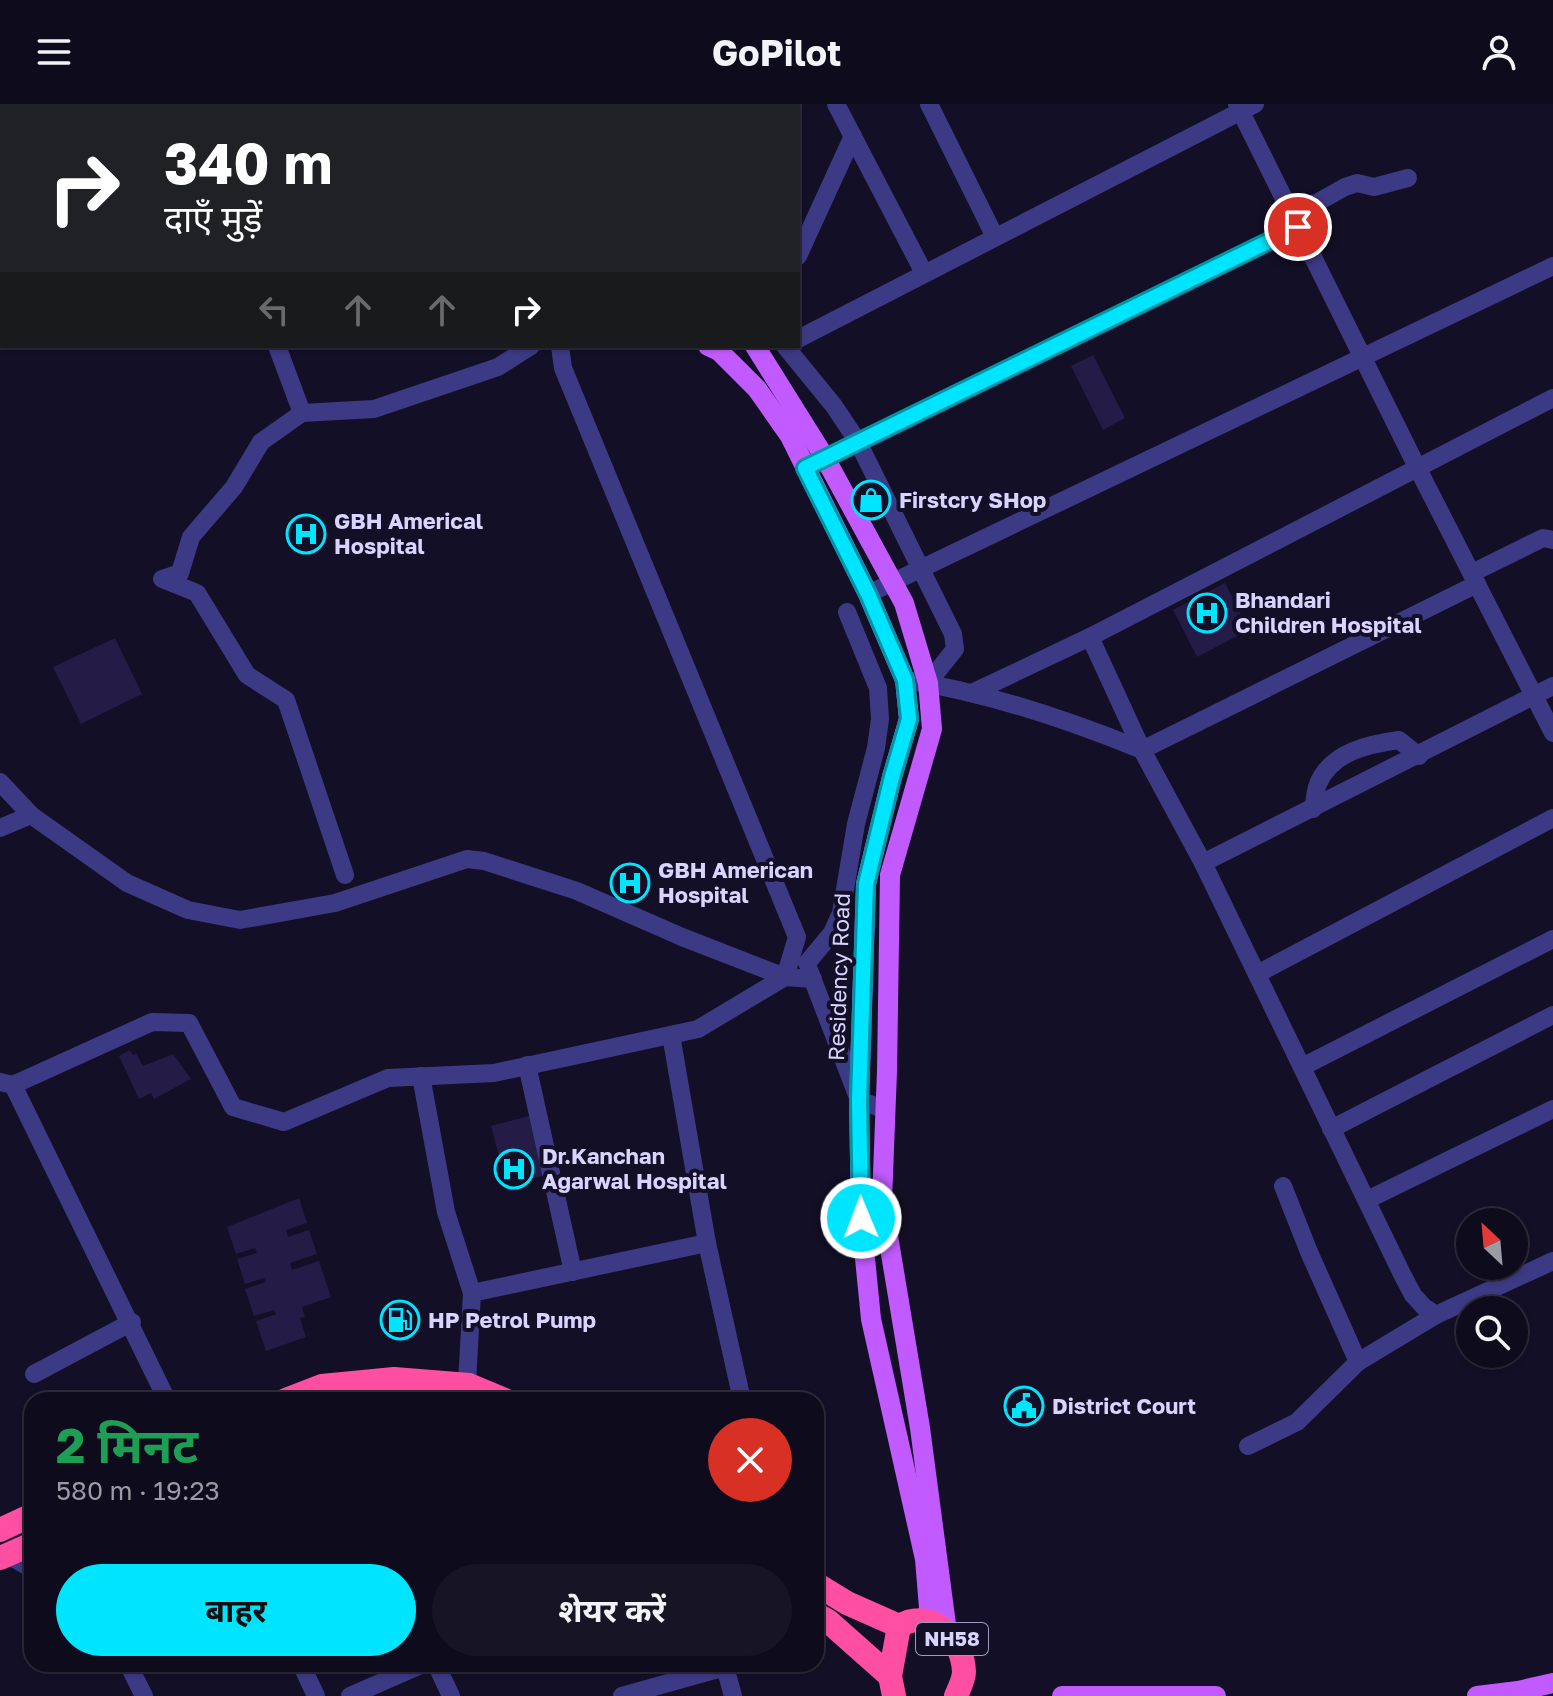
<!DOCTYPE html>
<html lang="hi">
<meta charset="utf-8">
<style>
body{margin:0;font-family:"Golos Text","Noto Sans Devanagari",sans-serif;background:#171425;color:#f1f3f6;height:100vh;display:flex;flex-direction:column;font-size:30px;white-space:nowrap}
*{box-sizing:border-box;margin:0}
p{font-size:26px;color:#9b9ba3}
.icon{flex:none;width:44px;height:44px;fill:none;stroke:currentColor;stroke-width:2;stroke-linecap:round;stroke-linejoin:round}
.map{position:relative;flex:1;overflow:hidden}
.panel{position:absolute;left:24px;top:1288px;width:800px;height:280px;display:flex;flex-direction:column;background:#0e0b1c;border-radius:24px;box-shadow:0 2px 6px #0004,0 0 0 2px #2e2b3b}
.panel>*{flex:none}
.hud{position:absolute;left:0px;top:0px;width:800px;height:244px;box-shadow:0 2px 6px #0004,0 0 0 2px #2e2b3b;background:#202124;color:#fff;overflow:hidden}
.needle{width:52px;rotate:334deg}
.fabs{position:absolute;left:1456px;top:1104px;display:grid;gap:16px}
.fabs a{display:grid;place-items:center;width:72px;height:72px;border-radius:50%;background:#0e0b1c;box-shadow:0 2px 6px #0004,0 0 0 2px #2e2b3b;font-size:40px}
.pin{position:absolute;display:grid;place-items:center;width:68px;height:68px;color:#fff;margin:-34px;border:4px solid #fff;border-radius:50%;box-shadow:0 2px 8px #0007}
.me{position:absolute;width:88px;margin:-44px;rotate:359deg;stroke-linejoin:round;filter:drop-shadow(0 0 6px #0008)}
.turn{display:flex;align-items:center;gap:28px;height:168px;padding:0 32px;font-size:36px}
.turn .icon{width:104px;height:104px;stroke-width:2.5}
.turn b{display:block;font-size:56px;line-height:68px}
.lanes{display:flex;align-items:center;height:76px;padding:0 32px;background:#0003;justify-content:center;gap:40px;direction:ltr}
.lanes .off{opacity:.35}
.round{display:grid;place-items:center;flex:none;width:84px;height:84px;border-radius:42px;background:#171425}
.summary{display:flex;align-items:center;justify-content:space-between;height:136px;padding:0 32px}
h1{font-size:48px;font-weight:700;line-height:60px;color:#1e9e55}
.button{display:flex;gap:16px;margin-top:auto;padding:16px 32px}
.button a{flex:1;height:92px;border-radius:48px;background:#00e5ff;color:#111;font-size:32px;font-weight:700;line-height:92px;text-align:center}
.button a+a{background:#171425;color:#f1f3f6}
header{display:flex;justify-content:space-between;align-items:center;height:104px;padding:0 32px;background:#0e0b1c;font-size:36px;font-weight:700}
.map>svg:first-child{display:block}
.building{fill:#241b47}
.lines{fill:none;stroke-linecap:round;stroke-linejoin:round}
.minor{stroke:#3d3a85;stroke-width:18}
.major{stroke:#c25bff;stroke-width:20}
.highway{stroke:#ff4fa3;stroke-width:24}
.route-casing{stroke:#0095a6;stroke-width:20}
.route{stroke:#00e5ff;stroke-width:14}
.labels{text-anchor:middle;stroke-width:8;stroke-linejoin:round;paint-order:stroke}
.shield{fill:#130f26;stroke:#9e99be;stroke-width:2}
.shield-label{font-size:20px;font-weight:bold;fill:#d9d4ff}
.poi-label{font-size:22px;font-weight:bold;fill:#d9d4ff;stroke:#130f26;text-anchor:start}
.street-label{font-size:22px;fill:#d9d4ff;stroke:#130f26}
</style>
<header><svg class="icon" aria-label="menu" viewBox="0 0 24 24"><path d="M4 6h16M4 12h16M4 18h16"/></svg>GoPilot<svg class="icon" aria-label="person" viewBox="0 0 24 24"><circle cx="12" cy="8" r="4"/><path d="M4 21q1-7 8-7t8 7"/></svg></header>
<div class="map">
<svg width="1553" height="1592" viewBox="0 0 1553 1592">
<rect width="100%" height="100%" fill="#130f26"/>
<g class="building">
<path d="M1093,251L1125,314L1103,326L1071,262Z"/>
<path d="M1225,479L1249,526L1197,553L1173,506Z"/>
<path d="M115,534L142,590L81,620L53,563Z"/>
<path d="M130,946L133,951L136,949L143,962L173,950L191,975L154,995L151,989L139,995L119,952Z"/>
<path d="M532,1011L547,1071L521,1077L523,1084L508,1087L491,1022Z"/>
<path d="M299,1094L307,1119L286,1126L288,1133L309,1126L317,1150L290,1159L292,1166L319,1157L331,1193L302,1203L305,1213L300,1214L306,1233L266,1247L256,1217L276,1210L274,1206L254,1212L245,1185L266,1178L264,1174L245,1180L237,1155L257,1149L255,1144L236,1150L227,1123Z"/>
<path d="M1514,1208L1526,1229L1514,1236Z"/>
</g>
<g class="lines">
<g class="minor">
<path d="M60,0L61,2"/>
<path d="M382,0L383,2"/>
<path d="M513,0V2"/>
<path d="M836,0L924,169"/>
<path d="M929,0L995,133"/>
<path d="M1237,0L1417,363L1553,629"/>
<path d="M201,2L202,0"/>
<path d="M474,2L480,0"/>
<path d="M1293,112L1345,83L1357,79L1374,83L1408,74"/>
<path d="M798,152L853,32"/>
<path d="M798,235L1255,0"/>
<path d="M277,242L302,309"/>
<path d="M785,242L834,302L858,338L953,530L955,545L928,579"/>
<path d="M812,360L1298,123"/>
<path d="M1472,469L1543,434L1553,436"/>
<path d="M868,490L1553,162"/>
<path d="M1090,533L1142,646L1477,480"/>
<path d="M905,576C986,588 1066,615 1142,646L1203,759L1401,1168L1413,1191L1424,1203L1436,1211L1553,1157"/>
<path d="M972,589L1090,533L1553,294"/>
<path d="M0,678L31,711L127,779L188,806L240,816L335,799L467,755L484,757L577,787L682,833L785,873L813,875"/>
<path d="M1313,705C1315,697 1315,687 1318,680C1331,648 1369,640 1399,636L1419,652"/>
<path d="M0,724L31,711"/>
<path d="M1203,759L1553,582"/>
<path d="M345,771L286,596L247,571L197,489L162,475L180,469L191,433L234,383L261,338L302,309L374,305L498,263L531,242"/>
<path d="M807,859L832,829L841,809L856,720L876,644L880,615L878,584L847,508"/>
<path d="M809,866L859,996L886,1006"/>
<path d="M1257,870L1553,714"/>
<path d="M527,961L573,1168"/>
<path d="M1302,963L1553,835"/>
<path d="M421,972L446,1108L472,1189"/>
<path d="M0,978L13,981L167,1296"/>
<path d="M13,981L152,918L189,919L233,1003L284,1018L388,974L494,969L698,925L785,873L797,833L563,264L560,242"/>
<path d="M1331,1025L1553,911"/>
<path d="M1283,1082L1309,1148L1358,1258L1436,1211"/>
<path d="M1367,1096L1553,1005"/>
<path d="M707,1139L742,1296"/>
<path d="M34,1270L132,1218"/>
<path d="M466,1296L472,1189L707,1139L671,931"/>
<path d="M1248,1342L1297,1318L1358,1258"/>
<path d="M8,1451L32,1465"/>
<path d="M128,1560L144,1592"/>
<path d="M301,1560L316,1592"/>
<path d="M436,1560L451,1592"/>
<path d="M725,1563L733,1592"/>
<path d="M350,1592L423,1560"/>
<path d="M622,1592L725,1563L723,1560"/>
</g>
<g class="major">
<path d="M135,0L138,2"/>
<path d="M180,0L183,2"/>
<path d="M708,242L719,247L757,285L790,332L868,490L905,576L909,615L892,673L866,780L859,996L861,1114L871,1215L925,1455L930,1516"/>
<path d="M755,242L825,354L904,499L928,579L932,625L890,771L887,967L882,1096L920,1324L947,1528"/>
<path d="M1062,1592H1216"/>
<path d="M1477,1592L1518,1587L1553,1579"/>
</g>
<g class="highway">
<path d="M286,1296L322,1282L394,1275L469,1281L505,1296"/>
<path d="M0,1426L32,1411"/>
<path d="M0,1454L32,1440"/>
<path d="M816,1480L847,1499L899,1522"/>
<path d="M816,1510L828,1517L890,1572"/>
<path d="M899,1522C931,1503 963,1534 964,1568C964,1575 959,1585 956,1592"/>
<path d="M894,1592L890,1572L899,1522"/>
</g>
</g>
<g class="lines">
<g class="route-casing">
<path id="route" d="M861,1114L859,996L866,780L892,673L909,615L905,576L868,490L805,364L1298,123"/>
</g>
<use href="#route" class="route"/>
</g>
<defs>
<g id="shop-ring" transform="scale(2)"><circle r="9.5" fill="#130f26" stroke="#00e5ff" stroke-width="1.5"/><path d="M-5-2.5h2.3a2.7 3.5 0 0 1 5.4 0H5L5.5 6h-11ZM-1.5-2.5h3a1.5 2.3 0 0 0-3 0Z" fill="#00e5ff"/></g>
<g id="hospital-ring" transform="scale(2)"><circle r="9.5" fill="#130f26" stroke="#00e5ff" stroke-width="1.5"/><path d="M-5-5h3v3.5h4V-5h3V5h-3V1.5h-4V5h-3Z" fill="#00e5ff"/></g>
<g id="fuel-ring" transform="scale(2)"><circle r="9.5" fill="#130f26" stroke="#00e5ff" stroke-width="1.5"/><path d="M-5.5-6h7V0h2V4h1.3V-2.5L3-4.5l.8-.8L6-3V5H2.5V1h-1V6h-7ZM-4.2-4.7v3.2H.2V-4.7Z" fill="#00e5ff"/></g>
<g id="civic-ring" transform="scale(2)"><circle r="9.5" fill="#130f26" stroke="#00e5ff" stroke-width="1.5"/><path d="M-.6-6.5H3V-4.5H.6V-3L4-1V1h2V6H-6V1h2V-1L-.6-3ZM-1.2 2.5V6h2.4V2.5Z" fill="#00e5ff"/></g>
</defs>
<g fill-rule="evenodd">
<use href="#shop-ring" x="871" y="396"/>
<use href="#hospital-ring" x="306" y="430"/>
<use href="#hospital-ring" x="1207" y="509"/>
<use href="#hospital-ring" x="630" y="779"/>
<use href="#hospital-ring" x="514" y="1065"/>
<use href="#fuel-ring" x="400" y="1216"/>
<use href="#civic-ring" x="1024" y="1302"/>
</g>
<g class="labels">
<rect class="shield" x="916" y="1519" width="72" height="32" rx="6"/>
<g class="shield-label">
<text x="952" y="1542">NH58</text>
</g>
<g class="poi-label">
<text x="899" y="404">Firstcry SHop</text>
<text x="334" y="425">GBH Americal<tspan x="334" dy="25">Hospital</tspan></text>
<text x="1235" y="504">Bhandari<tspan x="1235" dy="25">Children Hospital</tspan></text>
<text x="658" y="774">GBH American<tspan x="658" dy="25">Hospital</tspan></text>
<text x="542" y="1060">Dr.Kanchan<tspan x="542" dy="25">Agarwal Hospital</tspan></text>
<text x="428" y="1224">HP Petrol Pump</text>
<text x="1052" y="1310">District Court</text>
</g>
<g class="street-label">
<text transform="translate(839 873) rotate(-88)" y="8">Residency Road</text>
</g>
</g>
</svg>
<div class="fabs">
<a><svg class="needle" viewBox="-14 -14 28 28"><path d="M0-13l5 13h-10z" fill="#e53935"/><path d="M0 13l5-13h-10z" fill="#9b9ba3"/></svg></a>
<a><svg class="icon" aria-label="search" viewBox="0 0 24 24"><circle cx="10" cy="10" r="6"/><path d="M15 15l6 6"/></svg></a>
</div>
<div class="pin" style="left:1298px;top:123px;background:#d93025"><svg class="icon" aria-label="arrive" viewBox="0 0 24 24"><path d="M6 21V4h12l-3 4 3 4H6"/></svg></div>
<svg class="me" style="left:861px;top:1114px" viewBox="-20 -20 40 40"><circle r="17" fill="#00e5ff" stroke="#fff" stroke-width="3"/><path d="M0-11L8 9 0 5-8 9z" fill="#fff"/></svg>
<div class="hud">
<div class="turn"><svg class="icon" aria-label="right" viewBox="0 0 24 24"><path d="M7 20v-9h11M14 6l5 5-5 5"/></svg><div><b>340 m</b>दाएँ मुड़ें</div></div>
<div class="lanes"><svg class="icon off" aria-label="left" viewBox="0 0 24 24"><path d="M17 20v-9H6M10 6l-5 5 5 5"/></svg><svg class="icon off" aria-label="ahead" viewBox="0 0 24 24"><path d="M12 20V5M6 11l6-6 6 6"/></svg><svg class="icon off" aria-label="ahead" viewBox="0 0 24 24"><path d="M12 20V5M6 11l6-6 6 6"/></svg><svg class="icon" aria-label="right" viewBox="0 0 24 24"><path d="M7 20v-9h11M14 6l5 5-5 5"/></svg></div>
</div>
<section class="panel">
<div class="summary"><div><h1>2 मिनट</h1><p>580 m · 19:23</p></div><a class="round" style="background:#d93025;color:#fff"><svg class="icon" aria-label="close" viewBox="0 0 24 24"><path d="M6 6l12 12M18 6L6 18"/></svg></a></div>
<div class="button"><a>बाहर</a><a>शेयर करें</a></div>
</section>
</div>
